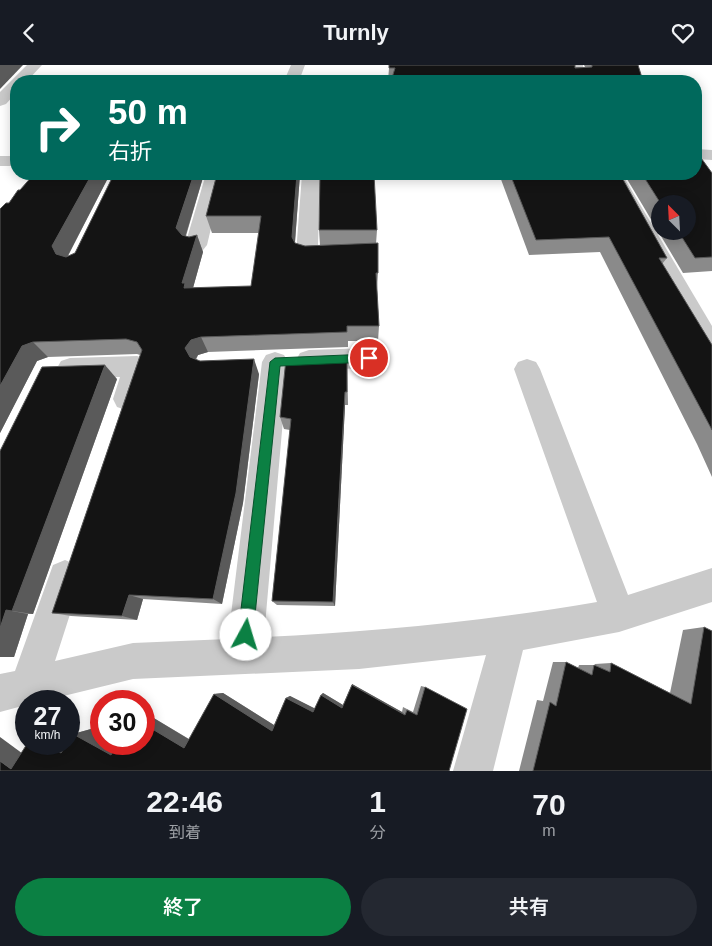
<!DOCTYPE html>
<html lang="ja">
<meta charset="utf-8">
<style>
body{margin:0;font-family:Arial,"Noto Sans JP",sans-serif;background:#242831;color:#f1f3f6;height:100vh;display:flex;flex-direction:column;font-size:19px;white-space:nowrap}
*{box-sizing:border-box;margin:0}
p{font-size:16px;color:#9ea1a6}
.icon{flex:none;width:28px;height:28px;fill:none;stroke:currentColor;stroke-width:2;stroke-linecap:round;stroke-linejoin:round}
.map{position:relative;height:706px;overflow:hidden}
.details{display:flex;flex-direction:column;background:#171b24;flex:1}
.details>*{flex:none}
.banner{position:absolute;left:10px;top:10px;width:692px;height:105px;border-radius:20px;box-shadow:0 2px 12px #0003;background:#00695c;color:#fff;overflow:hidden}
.needle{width:32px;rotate:336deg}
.buttons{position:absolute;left:651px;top:130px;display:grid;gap:10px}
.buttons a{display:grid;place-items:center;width:45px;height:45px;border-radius:50%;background:#171b24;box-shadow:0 2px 12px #0003;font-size:25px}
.speed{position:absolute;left:15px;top:625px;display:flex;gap:10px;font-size:25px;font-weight:700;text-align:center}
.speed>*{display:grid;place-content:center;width:65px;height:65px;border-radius:50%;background:#171b24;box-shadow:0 2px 12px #0003;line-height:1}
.speed small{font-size:12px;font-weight:400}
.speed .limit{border:8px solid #d22;background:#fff;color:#111}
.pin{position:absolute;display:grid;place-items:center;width:42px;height:42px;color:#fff;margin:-21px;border:2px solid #fff;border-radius:50%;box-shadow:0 1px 5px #0007}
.me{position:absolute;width:55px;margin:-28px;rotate:6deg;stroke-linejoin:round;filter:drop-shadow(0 0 4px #0008)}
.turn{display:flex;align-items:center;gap:18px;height:105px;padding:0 15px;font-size:22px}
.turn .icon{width:65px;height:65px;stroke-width:2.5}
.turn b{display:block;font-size:35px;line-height:42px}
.eta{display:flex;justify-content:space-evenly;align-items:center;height:85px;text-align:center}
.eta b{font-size:30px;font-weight:600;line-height:35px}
.primary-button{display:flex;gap:10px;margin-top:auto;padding:10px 15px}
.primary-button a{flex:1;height:58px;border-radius:30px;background:#0b8043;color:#fff;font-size:20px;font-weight:600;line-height:58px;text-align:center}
.primary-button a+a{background:#242831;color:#f1f3f6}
header{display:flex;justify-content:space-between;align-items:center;height:65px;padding:0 15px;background:#171b24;font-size:22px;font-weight:600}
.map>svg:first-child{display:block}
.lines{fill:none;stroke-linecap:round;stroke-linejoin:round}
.minor{fill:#cacaca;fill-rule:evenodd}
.wall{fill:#8a8a8a;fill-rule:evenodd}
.shaded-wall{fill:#5a5a5a}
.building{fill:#141414;stroke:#5a5a5a}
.route{fill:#0b8043;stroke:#07532c}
</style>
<header><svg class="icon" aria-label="back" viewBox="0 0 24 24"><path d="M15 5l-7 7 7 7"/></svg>Turnly<svg class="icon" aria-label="heart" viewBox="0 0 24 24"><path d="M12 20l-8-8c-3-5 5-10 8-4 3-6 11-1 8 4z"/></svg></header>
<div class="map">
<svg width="712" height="706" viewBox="0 0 712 706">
<rect width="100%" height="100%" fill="#fff"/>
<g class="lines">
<g class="minor">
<path d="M27,0H42L27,16H16V28L6,39L0,41V27Z"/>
<path d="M291,0H305L299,16H284Z"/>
<path d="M569,0H583L585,16H571Z"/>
<path d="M696,84L712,85V95L696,94Z"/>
<rect x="0" y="91" width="16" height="10"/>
<path d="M206,109H224L207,180L203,185L196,187L189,185L185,180Z"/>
<path d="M302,109H320L318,181L343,183L346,188L343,193L307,196L299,194L296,189Z"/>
<path d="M604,109H622L712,261V293L703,290Z"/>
<path d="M369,283L378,286L382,293L378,300L369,303L309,305L300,302L296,295L300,288L309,285Z"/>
<path d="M275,287L284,290L288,297L264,572C376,567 486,556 597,537L514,304L518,297L527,294L536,297L540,304L628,530L712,503V537L619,567L523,585L493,706H453L486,590L359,604L133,614L43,636H26V640L0,647V609L15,606L53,500L65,495L77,500L82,512L55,596L133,578L228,574L262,297L266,290Z"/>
<path d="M137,291L146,294L150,301L135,342L126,345L117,342L113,334L120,312L70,313L61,310L57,303L61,296L70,293Z"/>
</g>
</g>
<g class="wall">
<path d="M584,0H638L643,16H388L389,3L585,2Z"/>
<path d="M712,108V206L683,208L624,109H696ZM660,139H688V166H660Z"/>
<path d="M110,109L68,191L75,188L114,109H204L186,171L189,172L197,170L203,187L193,223L251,221L259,168H212L206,151L217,109H300L295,178L305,181L332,180H320L319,165H377L376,179L378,208L377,224L379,261L378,276H348V282L208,287L198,290L196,295L200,296L259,309L243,438L222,539L143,534L137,555L71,551L52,548L140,290L137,289L48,292L37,296L0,368L9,138L20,125Z"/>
<path d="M499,109H620L667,193L662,199L712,280V412L697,379L600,187L529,190Z"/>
<path d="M347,292L348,340H345L335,541L277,540L272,536L290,365L284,364L280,352Z"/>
<path d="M117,314L33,549H28L14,592H0V386Z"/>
<path d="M704,562L712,706H519L537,635L543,636L553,597H566L578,603L579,600H595V599L611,598L670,628L683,565Z"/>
<path d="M352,619L402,647L403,642L413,647L421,621L425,622L449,706L21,688L69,679L73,669L91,664L101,670V679H144V650L147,649L189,674L214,629L223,628L274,660L286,633L290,631L315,644L321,630L323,628L343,640Z"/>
</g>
<g class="shaded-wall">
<path d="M0,0H23L0,24Z"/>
<path d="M92,109H110L64,198L56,189L52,181Z"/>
<path d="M194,109H204L183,179L176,163Z"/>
<path d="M297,109H300L294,189L292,172Z"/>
<path d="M197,170L203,187L191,230V239L182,218Z"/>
<path d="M201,272L208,287L198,290L193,298L190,292L185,283L191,275Z"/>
<path d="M33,277L48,292L37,296L0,368V321L22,281Z"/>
<path d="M254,294L259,309L243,438L222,539L213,534Z"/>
<path d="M105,300L117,314L33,549L12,546Z"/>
<path d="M345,327V340L335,541L333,537Z"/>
<path d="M129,530L143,534L137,555L122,551Z"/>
<path d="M6,545L28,549L14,592H0V563Z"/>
<path d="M352,619L402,647L405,650L352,620Z"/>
<path d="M223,628L277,662L272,666L214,629Z"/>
<path d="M323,628L343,640L342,643L321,630Z"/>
<path d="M290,631L316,644L313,647L286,633Z"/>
<path d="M147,649L195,678L184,683L144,659V650Z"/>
<path d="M91,664L101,670V679H117L127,684L111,690L73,669Z"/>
<path d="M0,672L34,697L11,704L0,696Z"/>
<path d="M46,679H69L61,688Z"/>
</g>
<g class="building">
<path d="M389,0H575V3L592,2V0H638L643,16H391L395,3H389Z"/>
<path d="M696,86L712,108V192L695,193L678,166H688V139H661L642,109H696Z"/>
<path d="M34,109H92L52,181L56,189L66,192L75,188L114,109H194L176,163L182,170L189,172L197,170L182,218H185L184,223L251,221L261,151H206L217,109H297L292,172L295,178L305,181L378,178V208H376L379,261H347V267L201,272L191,275L185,283L190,292L200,296L254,294L236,428L213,534L129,530L122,551L52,548L142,285L137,277L126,274L33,277L22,281L0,321V144L6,138H9L18,125H20Z"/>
<path d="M320,109H374L377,165H319Z"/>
<path d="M510,109H620L667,193H659L712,280V365L609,172L536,175Z"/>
<path d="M347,292V327H345L333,537L272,536L291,354L280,352L286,294Z"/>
<path d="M105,300L12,546L6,545L0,563V386L42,302Z"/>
<path d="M704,562L712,566V706H533L550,637L556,641L566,597L592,610L594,600L610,607L611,598L691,639Z"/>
<path d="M352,620L405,650L407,645L417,650L425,622L467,644L449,706H0V696L11,704L27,679H46L61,688L67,679H69V676L73,669L111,690L117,679H144V659L184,683L214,629L272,666L286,633L313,647L321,630L342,643Z"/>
</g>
<path class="route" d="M369,289L374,293L369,297L280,301L253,570L251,575L246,577L240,575L238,570L270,297L275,293Z"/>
</svg>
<div class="buttons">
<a><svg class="needle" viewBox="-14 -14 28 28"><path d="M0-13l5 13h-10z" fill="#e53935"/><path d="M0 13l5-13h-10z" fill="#9ea1a6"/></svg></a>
</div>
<div class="speed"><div>27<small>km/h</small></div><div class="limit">30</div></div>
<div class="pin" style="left:369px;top:293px;background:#d93025"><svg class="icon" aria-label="arrive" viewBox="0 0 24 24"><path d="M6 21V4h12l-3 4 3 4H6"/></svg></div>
<svg class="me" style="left:246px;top:570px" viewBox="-20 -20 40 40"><circle r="19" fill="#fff"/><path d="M0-13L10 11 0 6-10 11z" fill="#0b8043"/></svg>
<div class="banner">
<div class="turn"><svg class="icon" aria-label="right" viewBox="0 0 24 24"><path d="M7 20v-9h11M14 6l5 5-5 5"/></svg><div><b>50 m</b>右折</div></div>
</div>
</div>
<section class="details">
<div class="eta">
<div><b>22:46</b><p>到着</p></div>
<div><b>1</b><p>分</p></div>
<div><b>70</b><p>m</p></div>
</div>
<div class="primary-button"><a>終了</a><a>共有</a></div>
</section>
